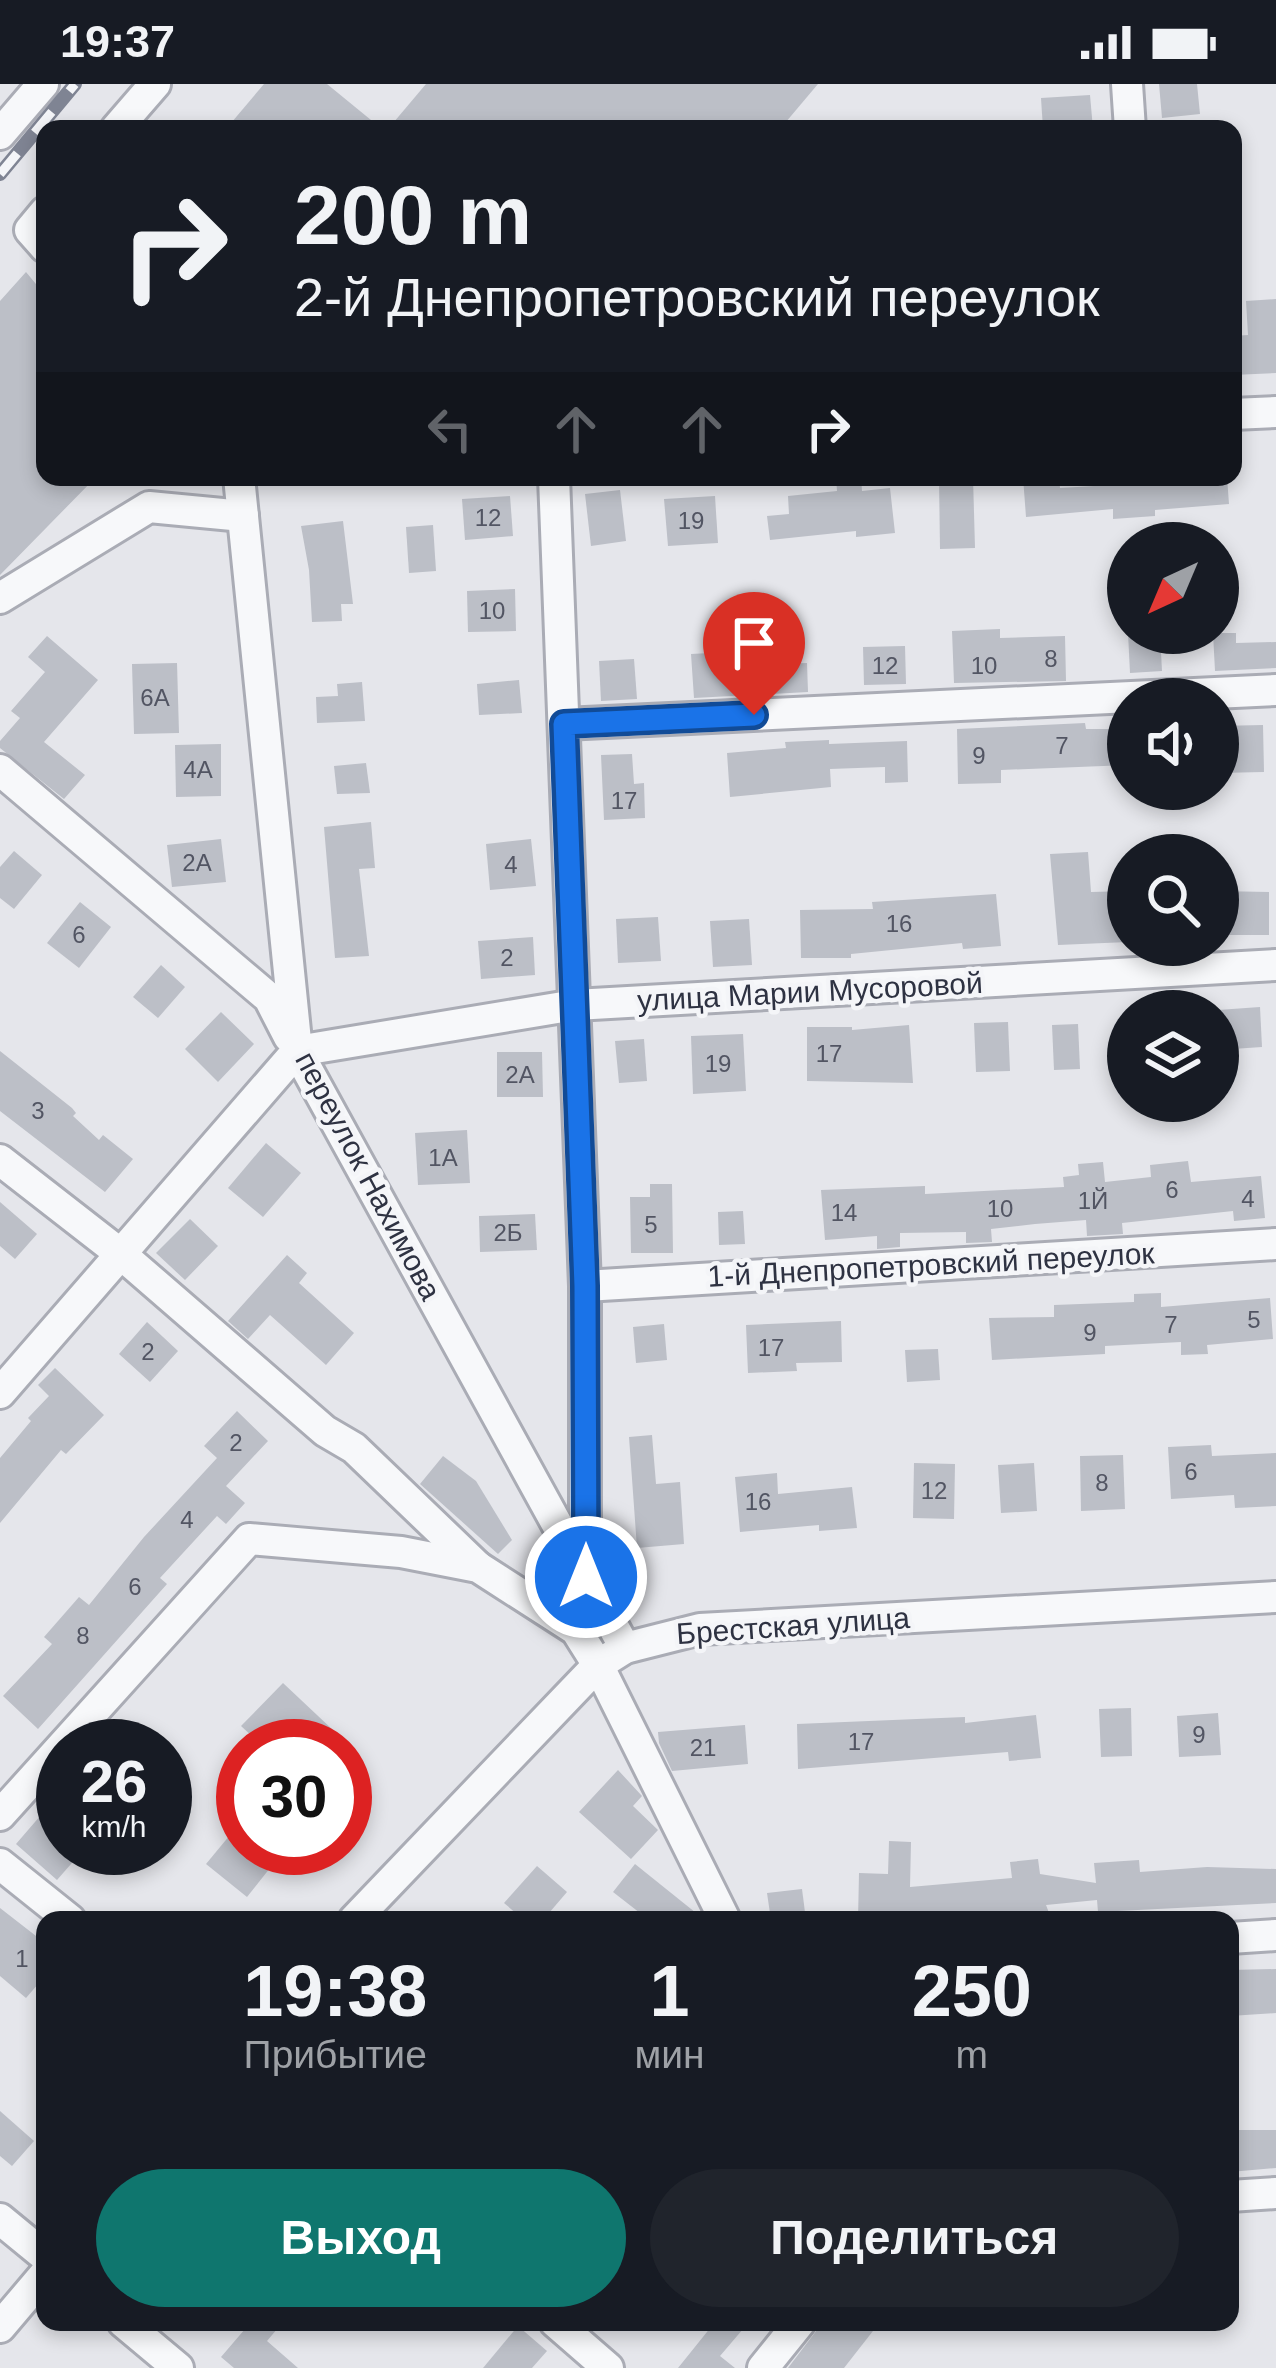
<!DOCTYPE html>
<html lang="ru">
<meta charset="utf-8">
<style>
body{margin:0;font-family:Helvetica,sans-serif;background:#20242c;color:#f1f3f6;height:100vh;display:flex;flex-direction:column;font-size:45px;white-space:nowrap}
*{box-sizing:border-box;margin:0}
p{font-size:39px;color:#9ea1a6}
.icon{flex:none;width:66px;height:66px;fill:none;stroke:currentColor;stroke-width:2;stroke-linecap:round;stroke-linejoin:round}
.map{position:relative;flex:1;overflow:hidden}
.details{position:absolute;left:36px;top:1827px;width:1203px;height:420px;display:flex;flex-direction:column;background:#171b24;border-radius:24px;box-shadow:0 6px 18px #0003}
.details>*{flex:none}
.hud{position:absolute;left:36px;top:36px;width:1206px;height:366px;border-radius:24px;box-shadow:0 6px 18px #0003;background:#171b24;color:#f1f3f6;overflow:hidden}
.needle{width:78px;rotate:224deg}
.buttons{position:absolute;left:1107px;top:438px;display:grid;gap:24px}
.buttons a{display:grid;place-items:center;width:132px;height:132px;border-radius:50%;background:#171b24;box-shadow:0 6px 18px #0003;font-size:60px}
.speed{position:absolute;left:36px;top:1635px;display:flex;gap:24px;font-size:60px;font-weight:700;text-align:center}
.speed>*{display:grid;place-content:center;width:156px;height:156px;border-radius:50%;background:#171b24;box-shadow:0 6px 18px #0003;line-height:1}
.speed small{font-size:30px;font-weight:400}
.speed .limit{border:18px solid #d22;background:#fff;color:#111}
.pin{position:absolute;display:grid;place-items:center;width:102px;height:102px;color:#fff;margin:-123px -51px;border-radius:50% 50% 50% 0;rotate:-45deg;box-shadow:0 0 12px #0007}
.pin .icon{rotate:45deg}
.me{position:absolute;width:132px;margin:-66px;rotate:0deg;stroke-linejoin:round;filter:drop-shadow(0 0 9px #0008)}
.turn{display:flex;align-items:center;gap:42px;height:252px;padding:0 60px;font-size:54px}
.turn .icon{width:156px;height:156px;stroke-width:2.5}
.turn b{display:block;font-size:84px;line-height:102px}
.lanes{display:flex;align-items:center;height:114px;padding:0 60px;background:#0003;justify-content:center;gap:60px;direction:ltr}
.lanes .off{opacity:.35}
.eta{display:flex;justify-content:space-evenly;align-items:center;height:204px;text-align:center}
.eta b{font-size:72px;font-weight:800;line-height:84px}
.cta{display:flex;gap:24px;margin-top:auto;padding:24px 60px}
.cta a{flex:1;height:138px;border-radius:72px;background:#0f766e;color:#fff;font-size:48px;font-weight:800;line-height:138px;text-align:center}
.cta a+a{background:#20242c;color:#f1f3f6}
.status{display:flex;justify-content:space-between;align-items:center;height:84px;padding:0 60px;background:#171b24;direction:ltr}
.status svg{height:33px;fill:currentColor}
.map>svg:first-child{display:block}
.building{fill:#bcbfc7}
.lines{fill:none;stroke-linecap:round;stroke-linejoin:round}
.minor-casing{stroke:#aaacb5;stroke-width:36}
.minor{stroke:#f7f8fa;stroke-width:30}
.rail-casing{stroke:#7f8493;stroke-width:14}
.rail{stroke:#f4f5f8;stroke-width:9;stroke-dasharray:27;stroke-linecap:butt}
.route-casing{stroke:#114b97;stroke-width:30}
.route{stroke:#1a73e8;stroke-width:21}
.labels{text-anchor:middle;stroke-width:9;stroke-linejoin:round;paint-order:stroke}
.number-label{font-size:24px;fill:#525563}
.street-label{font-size:30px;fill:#2e3242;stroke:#f4f5f8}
</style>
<div class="status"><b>19:37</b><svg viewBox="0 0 49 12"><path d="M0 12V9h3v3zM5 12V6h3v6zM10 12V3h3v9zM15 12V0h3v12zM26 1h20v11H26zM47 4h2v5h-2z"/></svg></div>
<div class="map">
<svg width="1276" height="2284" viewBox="0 0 1276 2284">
<rect width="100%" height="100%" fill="#e5e6eb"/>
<g class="building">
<path d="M264,0H327L382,45H226Z"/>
<path d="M426,0H818L780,45H388Z"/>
<path d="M1159,0H1197L1200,30L1162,34Z"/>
<path d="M1090,11L1093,45H1043L1041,14Z"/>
<path d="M26,188L45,211V393H96L0,491V217Z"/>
<path d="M1276,215V289L1233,291V252L1248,251L1246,217Z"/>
<path d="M836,393H861L862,407L890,404L895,449L856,453V447L770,456L767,432L789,430L788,412L837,407Z"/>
<path d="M973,393L975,464L940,465L939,394Z"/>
<path d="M1023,393H1059L1060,404L1111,401V393H1227L1229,420L1155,426V432L1113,435V425L1026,433Z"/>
<path d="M620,406L626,457L591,462L585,410Z"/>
<path d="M510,412L513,452L465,456L462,415Z"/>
<path d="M715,412L718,459L668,462L664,415Z"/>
<path d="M343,437L353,520H341L342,537L312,538L309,486L301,442Z"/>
<path d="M433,441L436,487L409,489L406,443Z"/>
<path d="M515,505L516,547L468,548L467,507Z"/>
<path d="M1000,545V554L1065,552L1066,597L954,599L952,547Z"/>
<path d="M1128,549H1160L1162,587L1130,589Z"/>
<path d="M1213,549H1236V559L1276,558V584L1215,587Z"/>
<path d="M47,552L98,596L44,658L85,691L64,715L0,664V657L20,634L11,627L45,588L28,573Z"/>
<path d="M905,562L906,600L864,601L863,563Z"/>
<path d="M748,567L749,581L807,579L808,608L694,614L691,570Z"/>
<path d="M634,575L637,615L601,617L599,577Z"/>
<path d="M177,579L179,649L134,650L132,580Z"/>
<path d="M519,596L522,629L479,631L477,600Z"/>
<path d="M362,598L365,637L317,639L316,613L338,612L337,600Z"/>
<path d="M1085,639L1086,645H1128V681L1001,686V699L958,700L957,645Z"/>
<path d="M1263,641L1264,688L1218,689V642Z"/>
<path d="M829,656V660L907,657L908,698L885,699V683L830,685L831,703L730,713L727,669L786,664L785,658Z"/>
<path d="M221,660V712L176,713L175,661Z"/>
<path d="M632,670L634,700L644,699L645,734L604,736L601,671Z"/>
<path d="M366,679L370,709L337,710L334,682Z"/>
<path d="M371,738L375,784L359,785L369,872L335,874L324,743Z"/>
<path d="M221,755L226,798L172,803L167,761Z"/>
<path d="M531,755L536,802L490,806L486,760Z"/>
<path d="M14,767L42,791L14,825L0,814V783Z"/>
<path d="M1088,768L1091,808L1128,807V858L1058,861L1050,770Z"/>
<path d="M1218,807L1269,808V851H1218Z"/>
<path d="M996,810L1001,862L963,865L962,859L851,870V874H801L800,826L873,825L872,818Z"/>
<path d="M80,818L111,843L79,884L47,859Z"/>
<path d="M658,833L661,877L618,879L616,835Z"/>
<path d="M749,835L752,881L713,883L710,837Z"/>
<path d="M533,853L535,891L481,895L478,857Z"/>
<path d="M161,881L185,903L158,934L133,913Z"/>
<path d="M1260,923L1262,963L1218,966V926Z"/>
<path d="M221,928L254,960L218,998L185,965Z"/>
<path d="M1008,938L1010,987L976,988L974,939Z"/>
<path d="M1078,940L1080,985L1054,986L1052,941Z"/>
<path d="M909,941L913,999L807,997V943H852V946Z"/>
<path d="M743,950L746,1007L693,1010L691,952Z"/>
<path d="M644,955L647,997L619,999L615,957Z"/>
<path d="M0,967L72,1024L76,1029L73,1032L99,1056L103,1051L133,1075L105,1108L0,1027Z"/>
<path d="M497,968H542L543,1013H497Z"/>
<path d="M467,1046L470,1099L418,1101L415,1049Z"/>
<path d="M266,1059L301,1089L263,1133L228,1104Z"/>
<path d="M1188,1077L1191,1098L1261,1092L1265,1134L1234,1137L1233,1127L1122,1139L1123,1150L1087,1152L1086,1136L1035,1140L991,1145L992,1158L966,1159V1148L900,1149V1163L877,1165V1152L825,1156L821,1106L925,1102V1110L1064,1103L1063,1093L1079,1091L1078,1080L1103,1078L1105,1098L1151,1093L1150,1081Z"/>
<path d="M650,1100H672L673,1169H631L630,1113H650Z"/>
<path d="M0,1118L37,1150L15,1175L0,1162Z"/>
<path d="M743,1127L745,1160L719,1161L718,1128Z"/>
<path d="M535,1130L537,1166L480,1168L479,1132Z"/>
<path d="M190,1135L218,1162L185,1196L156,1169Z"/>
<path d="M287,1171L307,1189L299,1199L354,1249L326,1281L270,1231L248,1255L228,1237Z"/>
<path d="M1161,1209V1223L1270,1214L1273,1255L1207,1261L1208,1270L1181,1271V1258L1105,1262V1270L992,1276L989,1234L1054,1233V1221L1134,1218V1210Z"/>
<path d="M841,1237L842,1278L796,1279L797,1287L748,1289L746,1241Z"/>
<path d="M147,1238L178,1267L150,1298L119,1270Z"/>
<path d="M664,1240L667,1276L636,1279L633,1243Z"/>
<path d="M938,1265L940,1296L907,1298L905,1266Z"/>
<path d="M55,1284L104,1331L66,1370L61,1366L0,1439V1374L31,1337L28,1334L49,1312L38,1301Z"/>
<path d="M237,1327L268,1357L226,1402L245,1419L226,1440L217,1432L160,1494L167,1500L38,1645L3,1612L52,1560L44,1553L79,1513L89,1521L144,1453L217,1374L204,1362Z"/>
<path d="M652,1351L656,1400L680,1398L684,1460L637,1464L629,1353Z"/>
<path d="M1211,1361L1212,1372L1276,1369V1422L1235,1424L1234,1411L1171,1415L1168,1363Z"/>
<path d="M1123,1371L1125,1425L1081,1427L1080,1372Z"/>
<path d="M443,1372L476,1397L512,1456L498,1470L420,1400Z"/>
<path d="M914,1379L955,1380L954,1435L913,1434Z"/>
<path d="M1034,1379L1037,1427L1001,1429L998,1381Z"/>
<path d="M777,1389L778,1410L852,1403L857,1444L819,1447V1441L740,1448L735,1393Z"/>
<path d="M283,1599L334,1647L320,1662H263L241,1642Z"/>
<path d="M1131,1624L1132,1672L1101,1673L1099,1625Z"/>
<path d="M1218,1629L1221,1671L1179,1673L1177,1632Z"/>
<path d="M1036,1631L1041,1674L1009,1677L1008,1668L798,1685L797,1640L965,1633V1639Z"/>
<path d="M745,1641L748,1680L672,1687L659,1659L658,1648Z"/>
<path d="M618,1686L642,1712L633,1722L658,1746L631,1775L579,1728Z"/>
<path d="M41,1731L63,1750V1764H85L57,1796L16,1760Z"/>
<path d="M230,1751L270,1784L247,1813L206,1780Z"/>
<path d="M889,1757L911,1758L910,1803L1012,1794L1010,1778L1038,1775L1040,1790L1096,1799L1094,1779L1139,1776L1140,1788L1207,1783L1276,1785V1819L1098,1828L1097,1816L1046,1821L1051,1834L1030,1836H1016V1832L858,1836L859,1789L888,1790Z"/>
<path d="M635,1780L701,1833L703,1836H649L613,1808Z"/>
<path d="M537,1782L567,1808L543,1836H524L504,1819Z"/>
<path d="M802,1805L806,1836H771L767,1809Z"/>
<path d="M0,1824L45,1859V1892L26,1914L0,1892Z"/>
<path d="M1276,1885V1929L1230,1932V1886Z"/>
<path d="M0,2027L34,2057L12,2082L0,2072Z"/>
<path d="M1230,2046H1276V2084L1230,2088Z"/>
<path d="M251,2238H283L267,2257L298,2284H234L221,2273Z"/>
<path d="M715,2238H749L720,2272L735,2284H678Z"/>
<path d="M823,2238H880L844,2284H788Z"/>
<path d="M518,2242L547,2267L532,2284H483Z"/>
</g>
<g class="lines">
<g class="minor-casing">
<g id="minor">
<path d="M1127,0L1130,45"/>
<path d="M116,45L155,0"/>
<path d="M0,50L43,0"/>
<path d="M45,128L30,146L45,163"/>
<path d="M1233,330L1276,328"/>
<path d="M239,393L297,967L625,1564"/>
<path d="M554,393L585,1202V1490"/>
<path d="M0,514L149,423L243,432"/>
<path d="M564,640L1276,606"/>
<path d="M0,686L269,914L289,953"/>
<path d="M0,1076L122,1171L325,1347L354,1364L478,1483"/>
<path d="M585,1202L1276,1160"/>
<path d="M0,1309L297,967L575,921L1276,881"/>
<path d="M0,1731L249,1455L401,1468L478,1483L576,1546L598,1581L725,1836"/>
<path d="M0,1780L70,1836"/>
<path d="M354,1836L598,1581L625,1564L700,1545L1276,1513"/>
<path d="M1230,1854L1276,1851"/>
<path d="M1230,2112L1276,2109"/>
<path d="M0,2135L45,2172"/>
<path d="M123,2238L178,2284"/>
<path d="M555,2238L608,2284"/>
<path d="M0,2243L45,2190"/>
<path d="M763,2284L800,2238"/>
</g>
</g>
<use href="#minor" class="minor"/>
<g class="rail-casing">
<path id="rail" d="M0,90L75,0"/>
</g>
<use href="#rail" class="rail"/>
</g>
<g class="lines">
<g class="route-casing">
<path id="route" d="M586,1493L585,1202L564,640L754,631"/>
</g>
<use href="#route" class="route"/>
</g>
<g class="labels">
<g class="number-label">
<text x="488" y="442">12</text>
<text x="691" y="445">19</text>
<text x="492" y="535">10</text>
<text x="1051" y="583">8</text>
<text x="885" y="590">12</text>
<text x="984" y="590">10</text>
<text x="155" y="622">6А</text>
<text x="1062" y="670">7</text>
<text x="979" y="680">9</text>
<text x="198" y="694">4А</text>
<text x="624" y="725">17</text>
<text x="197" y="787">2А</text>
<text x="511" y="789">4</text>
<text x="899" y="848">16</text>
<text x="79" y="859">6</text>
<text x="507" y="882">2</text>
<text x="829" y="978">17</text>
<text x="718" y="988">19</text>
<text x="520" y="999">2А</text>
<text x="38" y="1035">3</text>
<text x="443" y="1082">1А</text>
<text x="1172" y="1114">6</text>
<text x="1248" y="1123">4</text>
<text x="1093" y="1125">1Й</text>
<text x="1000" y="1133">10</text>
<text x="844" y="1137">14</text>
<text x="651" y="1149">5</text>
<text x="508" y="1157">2Б</text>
<text x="1254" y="1244">5</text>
<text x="1171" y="1249">7</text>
<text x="1090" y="1257">9</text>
<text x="771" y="1272">17</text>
<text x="148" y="1276">2</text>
<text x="236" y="1367">2</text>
<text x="1191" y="1396">6</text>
<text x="1102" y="1407">8</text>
<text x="934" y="1415">12</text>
<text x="758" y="1426">16</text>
<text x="187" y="1444">4</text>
<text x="135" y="1511">6</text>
<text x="83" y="1560">8</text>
<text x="1199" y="1659">9</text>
<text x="861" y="1666">17</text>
<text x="703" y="1672">21</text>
<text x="22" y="1883">1</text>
</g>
<g class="street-label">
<text transform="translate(810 908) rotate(-3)" y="10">улица Марии Мусоровой</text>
<text transform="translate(368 1092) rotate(62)" y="10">переулок Нахимова</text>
<text transform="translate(931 1181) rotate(-3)" y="10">1-й Днепропетровский переулок</text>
<text transform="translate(793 1542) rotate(-4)" y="10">Брестская улица</text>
</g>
</g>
</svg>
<div class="buttons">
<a><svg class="needle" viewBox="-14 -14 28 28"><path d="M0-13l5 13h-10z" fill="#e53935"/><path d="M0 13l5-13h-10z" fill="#9ea1a6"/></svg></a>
<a><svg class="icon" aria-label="sound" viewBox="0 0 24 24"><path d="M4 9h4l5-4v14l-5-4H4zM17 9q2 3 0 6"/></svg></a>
<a><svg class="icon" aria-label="search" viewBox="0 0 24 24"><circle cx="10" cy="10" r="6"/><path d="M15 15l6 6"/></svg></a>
<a><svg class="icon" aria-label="layers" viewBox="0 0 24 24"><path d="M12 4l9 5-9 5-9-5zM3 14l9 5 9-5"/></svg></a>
</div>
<div class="speed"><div>26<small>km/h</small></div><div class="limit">30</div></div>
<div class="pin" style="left:754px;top:631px;background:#d93025"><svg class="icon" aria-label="arrive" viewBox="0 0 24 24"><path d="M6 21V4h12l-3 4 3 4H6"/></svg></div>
<svg class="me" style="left:586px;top:1493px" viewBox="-20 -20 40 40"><circle r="17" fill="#1a73e8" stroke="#fff" stroke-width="3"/><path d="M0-11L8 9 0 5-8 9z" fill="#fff"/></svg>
<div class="hud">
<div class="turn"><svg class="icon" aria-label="right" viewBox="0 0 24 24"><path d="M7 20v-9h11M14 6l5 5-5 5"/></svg><div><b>200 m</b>2-й Днепропетровский переулок</div></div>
<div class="lanes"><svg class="icon off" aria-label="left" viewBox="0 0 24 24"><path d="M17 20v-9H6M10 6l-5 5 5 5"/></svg><svg class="icon off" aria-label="ahead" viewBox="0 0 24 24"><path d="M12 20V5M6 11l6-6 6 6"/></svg><svg class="icon off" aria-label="ahead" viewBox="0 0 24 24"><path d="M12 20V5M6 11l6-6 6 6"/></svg><svg class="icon" aria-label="right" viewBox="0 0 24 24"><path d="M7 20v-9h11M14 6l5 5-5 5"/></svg></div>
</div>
<section class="details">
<div class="eta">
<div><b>19:38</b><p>Прибытие</p></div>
<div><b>1</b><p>мин</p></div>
<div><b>250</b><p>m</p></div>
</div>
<div class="cta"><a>Выход</a><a>Поделиться</a></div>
</section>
</div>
